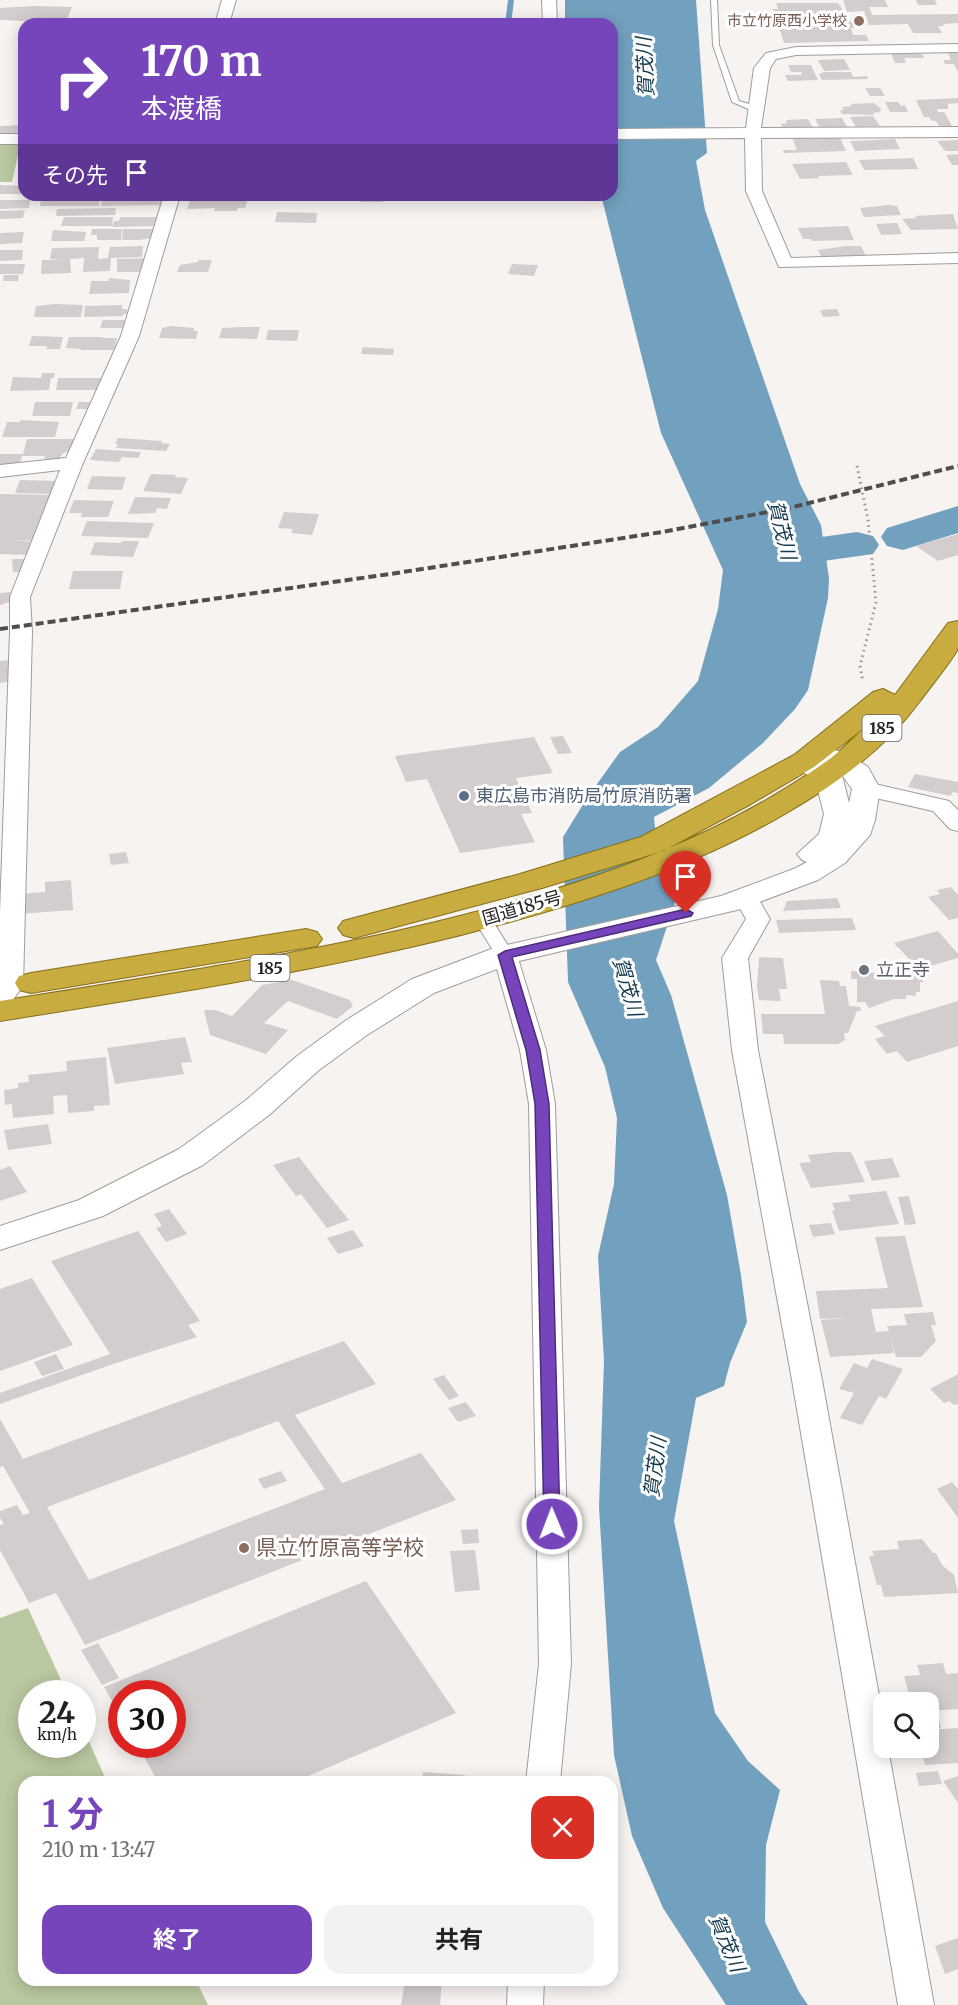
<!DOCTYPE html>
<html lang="ja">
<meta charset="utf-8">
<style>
body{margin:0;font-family:Merriweather,"Noto Sans JP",serif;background:#f2f2f2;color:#222;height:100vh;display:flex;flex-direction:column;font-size:22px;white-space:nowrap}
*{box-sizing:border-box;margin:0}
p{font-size:20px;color:#767676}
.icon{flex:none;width:33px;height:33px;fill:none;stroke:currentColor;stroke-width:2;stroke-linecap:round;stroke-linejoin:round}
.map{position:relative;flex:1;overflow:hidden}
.details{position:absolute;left:18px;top:1776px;width:600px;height:210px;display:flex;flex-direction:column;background:#fff;border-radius:18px;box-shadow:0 3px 15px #0003}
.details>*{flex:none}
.guide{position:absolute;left:18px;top:18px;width:600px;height:183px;border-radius:18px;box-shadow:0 3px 15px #0003;background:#7644bb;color:#fff;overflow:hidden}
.controls{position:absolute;left:873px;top:1692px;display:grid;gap:12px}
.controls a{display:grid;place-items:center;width:66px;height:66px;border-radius:12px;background:#fff;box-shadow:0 3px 15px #0003;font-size:30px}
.speed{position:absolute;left:18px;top:1680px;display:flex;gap:12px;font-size:30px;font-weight:700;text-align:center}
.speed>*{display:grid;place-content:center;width:78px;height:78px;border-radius:50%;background:#fff;box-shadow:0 3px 15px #0003;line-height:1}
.speed small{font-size:15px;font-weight:400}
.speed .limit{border:9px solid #d22;background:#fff;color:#111}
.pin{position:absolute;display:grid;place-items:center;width:51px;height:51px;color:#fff;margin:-62px -26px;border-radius:50% 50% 50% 0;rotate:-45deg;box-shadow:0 0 6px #0007}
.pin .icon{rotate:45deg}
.me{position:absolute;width:66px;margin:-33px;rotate:359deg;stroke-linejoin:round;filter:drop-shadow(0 0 4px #0008)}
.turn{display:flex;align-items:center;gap:21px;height:126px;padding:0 24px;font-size:27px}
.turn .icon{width:78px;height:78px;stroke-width:2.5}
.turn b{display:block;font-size:42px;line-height:51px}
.then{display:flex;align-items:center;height:57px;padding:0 24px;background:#0003;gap:12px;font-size:22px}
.round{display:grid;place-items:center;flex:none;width:63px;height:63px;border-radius:18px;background:#f2f2f2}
.head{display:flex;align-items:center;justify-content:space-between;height:102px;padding:0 24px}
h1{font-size:36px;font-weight:700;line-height:45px;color:#7644bb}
.primary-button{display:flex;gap:12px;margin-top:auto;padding:12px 24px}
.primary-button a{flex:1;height:69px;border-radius:18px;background:#7644bb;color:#fff;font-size:24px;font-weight:700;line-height:69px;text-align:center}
.primary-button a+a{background:#f2f2f2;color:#222}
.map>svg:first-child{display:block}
.green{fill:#b9c8a1}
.water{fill:#72a1bf}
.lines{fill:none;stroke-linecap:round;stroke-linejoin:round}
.stream{stroke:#72a1bf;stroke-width:6}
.river{fill:#72a1bf;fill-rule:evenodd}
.building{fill:#d3cecd;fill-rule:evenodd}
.service-casing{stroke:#a09c9b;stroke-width:2}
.pedestrian-casing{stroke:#a09c9b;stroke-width:2}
.minor-casing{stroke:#a09c9b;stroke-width:2}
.tertiary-casing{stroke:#a09c9b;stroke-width:2}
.trunk-casing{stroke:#866f17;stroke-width:2}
.path{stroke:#989594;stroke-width:3;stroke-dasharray:1.5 4;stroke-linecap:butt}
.service{fill:#fff;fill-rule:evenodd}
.pedestrian{fill:#fff;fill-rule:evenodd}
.minor{fill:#fff;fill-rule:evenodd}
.tertiary{fill:#fff;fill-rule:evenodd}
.trunk{fill:#c8ac40;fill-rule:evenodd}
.rail{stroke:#504d4d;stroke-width:4;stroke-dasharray:8 4;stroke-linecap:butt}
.route{fill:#7644bb;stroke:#4d2c7a;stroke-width:1.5}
.education-dot{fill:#8d6e63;stroke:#fff;stroke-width:2}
.service-dot{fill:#5c6f8a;stroke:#fff;stroke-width:2}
.worship-dot{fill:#6b7280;stroke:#fff;stroke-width:2}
.labels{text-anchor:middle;stroke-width:6;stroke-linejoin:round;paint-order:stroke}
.far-education-label{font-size:15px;fill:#785e54;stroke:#fff;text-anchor:end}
.shield{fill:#fff;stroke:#666565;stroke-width:1.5}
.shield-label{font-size:16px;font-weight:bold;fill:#252323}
.service-label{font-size:18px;fill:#4e5e75;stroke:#fff;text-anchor:start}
.street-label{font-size:18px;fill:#252323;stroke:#fff}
.worship-label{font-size:18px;fill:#5b616d;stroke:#fff;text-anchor:start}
.water-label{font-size:20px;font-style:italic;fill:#143a50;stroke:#fff}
.near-education-label{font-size:21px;fill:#785e54;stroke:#fff;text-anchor:start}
</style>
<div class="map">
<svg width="958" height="2005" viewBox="0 0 958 2005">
<rect width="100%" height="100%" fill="#f7f3f1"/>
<g class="green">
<path d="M0,142H21L12,182H0Z"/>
<path d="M28,1608L67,1693L32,1694V1744H82L83,1728L107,1782H24V1980H196L208,2005H0V1618Z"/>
</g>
<path class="water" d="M565,0H696L707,153L696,161L705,210L800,484L821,525L829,578L828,598L808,690L795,709L763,743L709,788L654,817L659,871L676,899L656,960L671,995L727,1195L741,1275L747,1322L730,1363L724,1386L696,1398L674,1521L715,1713L748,1761L780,1790L766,1845L765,1922L799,1992L808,2005H726L663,1908L632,1836L614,1755L599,1507L604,1361L598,1256L614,1184L617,1118L605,1067L568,982L563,837L587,798L620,752L658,727L698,681L718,609L723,570L661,433L601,195H612V24H565Z"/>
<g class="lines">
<path class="stream" d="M508,24L511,0"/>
<g class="river">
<path d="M958,506V533L903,550L887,546L881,537L887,528Z"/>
<path d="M857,532L873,536L879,545L873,554L788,566L772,562L766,553L772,544Z"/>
</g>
</g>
<g class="building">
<path d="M843,0H885L888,7H869L872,15L958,14V23L943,24L944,26H938L942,33H913L908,24L869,25L864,11L847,12Z"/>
<path d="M916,0H935L937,5H918Z"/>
<path d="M776,3H838L852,23H866V25H853L854,28H851L853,35H866L869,41L784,43L773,9H778Z"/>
<path d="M34,6L72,7L66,22L23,24L25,21L0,20V8Z"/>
<path d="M948,53H958V72L954,64H945L943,60H951Z"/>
<path d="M891,54H922L924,58H904L906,63H895Z"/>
<path d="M844,59L850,70L824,71L818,60Z"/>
<path d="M788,65H811L818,80L788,81L785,75H802L801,72H791Z"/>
<path d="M824,72H851L853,77L867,76L868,79L822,80L819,74Z"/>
<path d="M865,88H880L885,96H870Z"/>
<path d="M958,98V103L948,104V109H937L938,112H944L952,126H939L936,121H932L929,117H924L916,100Z"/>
<path d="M885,102H898L901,106L905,105L908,112H890Z"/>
<path d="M874,103L882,110H879L881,112L873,113L874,115L842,114L840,110H844L842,107L852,106L850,104Z"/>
<path d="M873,116L880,126L856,127L850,117Z"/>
<path d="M842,118L847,127L820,128L815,119Z"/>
<path d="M808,119L813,128L783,129L781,124L787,123L786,120Z"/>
<path d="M22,125L24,132L0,134V126Z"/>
<path d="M792,137H840L846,151L784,153L783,150H797Z"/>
<path d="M895,139L900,149L855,151L850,141Z"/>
<path d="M958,140V151H945L937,141Z"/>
<path d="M958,154V165H952L946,155Z"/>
<path d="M913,158L918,169L864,170L859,160Z"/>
<path d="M846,162L853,175L818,176L819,178L800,179L792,164Z"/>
<path d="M0,185L24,186V194H0Z"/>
<path d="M337,195H354V201L336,200Z"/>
<path d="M376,195H382L383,202H361V197H376Z"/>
<path d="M100,199L99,206H40L41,200Z"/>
<path d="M164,199L163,205L101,206L102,200Z"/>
<path d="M0,200H30L29,208L0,209Z"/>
<path d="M190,200L240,201H247L245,208H238L237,211H214L215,208L187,209Z"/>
<path d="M889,205L897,206L901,215L864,217L860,208Z"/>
<path d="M116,208L115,215L56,216L57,209Z"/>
<path d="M25,210L23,218L0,219V211Z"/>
<path d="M277,212L317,213L316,223L275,222Z"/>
<path d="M953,214L958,229L911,230L902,219L917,218L915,216Z"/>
<path d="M64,217H113L112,226H61Z"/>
<path d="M120,217H161L159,226L112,227L114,221H119Z"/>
<path d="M897,223L902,234L881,235L876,224Z"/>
<path d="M848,226L854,240L812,241L811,239H803L798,228Z"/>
<path d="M92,229H122L121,240H97V235H91Z"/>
<path d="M123,229H159L154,238L138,240H122Z"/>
<path d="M53,230L86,232L84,241H51Z"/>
<path d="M24,232L22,243L0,244V233Z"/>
<path d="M143,246L142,257L111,258L110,271L83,272L84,258L70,259L71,273L41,274L42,260H63L50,259L52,248L99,247L98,259L108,258L110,247Z"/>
<path d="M846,246H861L867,258L823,260L818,250Z"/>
<path d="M0,250H23L22,260L0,261Z"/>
<path d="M148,258V269H141V272H117V259Z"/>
<path d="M199,260H212L208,272H177L180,265L198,262Z"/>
<path d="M0,264H25L23,274H0Z"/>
<path d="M512,264L538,265L534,276L508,274Z"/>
<path d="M4,275H19L18,281H3Z"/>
<path d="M109,278L130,280L129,293L89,294L91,281H109Z"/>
<path d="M56,304L83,305L81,317H34L36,306Z"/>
<path d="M122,305V309H127V314H123V316L84,317L85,306Z"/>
<path d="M837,309L840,316L823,317L820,310Z"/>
<path d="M103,320H129L127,328H100Z"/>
<path d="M171,326L194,328V331H198L196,339L159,338L162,328Z"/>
<path d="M242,327H260L257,339L219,338L222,328Z"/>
<path d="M268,330H299L297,341L266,340Z"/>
<path d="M32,336L63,337L60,349H46L47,346H29Z"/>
<path d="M69,337H103L102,338H117L114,350H80L81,349L66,348Z"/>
<path d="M363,347L394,349L393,355L361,354Z"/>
<path d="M42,373H55L54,378H51L49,390L10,391L13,377L41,378Z"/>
<path d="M58,378H106L103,390H56Z"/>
<path d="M35,402H73L70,416H32Z"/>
<path d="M79,402H95L93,409H76Z"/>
<path d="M20,420L59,422L55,437H2L7,422H20Z"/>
<path d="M118,438L162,441L161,443L170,444L166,451L116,448L118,444H115Z"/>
<path d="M27,439H74L72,449L62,454L60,459H44L45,456H22L20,464H0V454H23Z"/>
<path d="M96,449L141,452L138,458L122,457L119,462L90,460Z"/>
<path d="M151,474L176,475L175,477L188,478L181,494L143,491Z"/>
<path d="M92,476L126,477L122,490L87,489Z"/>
<path d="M20,480L58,481L53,494L15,493Z"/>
<path d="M0,494L54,495L37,541L11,540L35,542L29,555L0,554Z"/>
<path d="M135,497L171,498L167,509L157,508L155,513L128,514Z"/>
<path d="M74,500L114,501L108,517H81L82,513H69Z"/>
<path d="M284,512L319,514L312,535L291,533L293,529L278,528Z"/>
<path d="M87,521L154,523L148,538L81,536Z"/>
<path d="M958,534V555L938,561L916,546Z"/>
<path d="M122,541H139L133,557L90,555L95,542L121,543Z"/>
<path d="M12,559H26L23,572H13Z"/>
<path d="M73,571H123L120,589H69Z"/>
<path d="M10,592L12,601L0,605V593Z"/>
<path d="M8,660L12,681L0,683V661Z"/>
<path d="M563,736L572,753L558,754L550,737Z"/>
<path d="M534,737L553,773L516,778L532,813L521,814L535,842L460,853L427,779L406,782L395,756Z"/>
<path d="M915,774L958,782V793L953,792L950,796L908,787Z"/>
<path d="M126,852L129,863L111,865L109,854Z"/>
<path d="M71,880L73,910L18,914V894L45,892V882Z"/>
<path d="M951,887L958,895V918L949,920L928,897L940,894L937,890Z"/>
<path d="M837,898L841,908L783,911L787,901Z"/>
<path d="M852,918L856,930L779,933L776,920Z"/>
<path d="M938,931L958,954V958L913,971L906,964L912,962L894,943Z"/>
<path d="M759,957L783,958L787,989H779L781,1001L759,1000L757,987Z"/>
<path d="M851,971L923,976V982H920V992H916V996L906,995V999H894L869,1008L865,1002H857V979H851Z"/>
<path d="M292,980L350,1000L353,1006L337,1019L288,1001L264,1023L288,1030L266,1054L210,1035L204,1010H215L232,1016L262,985Z"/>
<path d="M820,980L839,981L840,986H846L849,1006L860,1007L861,1011H857L848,1033H844L845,1040L838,1044H784L783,1034H763L761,1014H825Z"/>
<path d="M958,1001V1046L907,1062L897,1051L887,1054L875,1039L885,1036L875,1026Z"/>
<path d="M185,1037L192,1062L181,1063L184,1074L115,1084L107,1048Z"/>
<path d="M106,1057L110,1105L94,1106V1111L68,1113L67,1095L53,1096L54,1114L13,1118L12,1104L5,1105L4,1090L18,1088V1083L29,1082L28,1075L67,1071L66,1061Z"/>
<path d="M48,1124L52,1144L8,1150L4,1130Z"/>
<path d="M836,1152H851L865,1182L811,1188L799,1163L811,1162L808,1155Z"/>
<path d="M299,1157L322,1187L349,1220L327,1228L301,1194L296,1196L273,1165Z"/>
<path d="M892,1158L900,1177L872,1181L864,1161Z"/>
<path d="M10,1166L27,1192L0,1201V1170Z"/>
<path d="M886,1191L899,1224L839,1231L832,1210H835L832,1203L851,1201L848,1195Z"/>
<path d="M909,1196L916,1224L905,1225L898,1197Z"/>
<path d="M169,1209L187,1234L166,1242L156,1228L162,1226L154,1214Z"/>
<path d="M831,1223L835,1234L813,1237L809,1225Z"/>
<path d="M353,1230L364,1246L338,1254L327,1238Z"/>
<path d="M138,1231L200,1321L188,1325L197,1337L116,1363L0,1404V1393L110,1354L51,1261Z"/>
<path d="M905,1236L923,1307L871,1309L876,1332L889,1331L887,1326L907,1325L904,1314L933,1312L936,1325H931L936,1341L921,1357H896L889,1334L894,1353L830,1357L821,1320L846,1318L820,1319L816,1291L888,1288L875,1237Z"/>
<path d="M32,1278L73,1345L0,1371V1289Z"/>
<path d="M344,1341L376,1384L295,1415L342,1483L421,1453L456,1500L85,1645L56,1593L29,1603L0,1550V1525L4,1524L0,1518V1511L17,1505L23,1515L30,1513L3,1466L0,1467V1419L23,1459ZM278,1421L325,1489L89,1580L47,1507Z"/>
<path d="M56,1354L64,1369L42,1376L34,1362Z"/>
<path d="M872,1359L903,1369L886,1399L879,1396L862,1425L840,1418L854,1393L839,1389L854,1363L867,1368Z"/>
<path d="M958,1374V1404L954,1405L949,1401L944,1403L930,1389Z"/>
<path d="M444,1375L459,1396L449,1400L433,1379Z"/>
<path d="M466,1402L476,1416L458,1422L448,1408Z"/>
<path d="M281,1471L287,1481L264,1489L258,1479Z"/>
<path d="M952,1482L958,1489V1518L937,1489Z"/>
<path d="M478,1529L479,1543L463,1544L461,1530Z"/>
<path d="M922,1539L933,1553H936L942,1565L954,1575L958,1593L884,1597L881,1585H877L869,1556H874L872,1551L899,1549L897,1541Z"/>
<path d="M475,1550L480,1590L455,1592L450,1551Z"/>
<path d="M366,1581L456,1713L294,1782H158L137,1744H172V1694H122V1718L104,1687Z"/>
<path d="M98,1643L119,1678L102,1685L81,1650Z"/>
<path d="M943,1663L946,1674L958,1673V1709L928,1711V1702H911L904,1676L920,1675L917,1665Z"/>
<path d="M928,1712H937L941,1728H928Z"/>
<path d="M958,1728V1763L925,1765L921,1748H928V1730Z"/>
<path d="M938,1771L942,1784L919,1786L916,1773Z"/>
<path d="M423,1772L465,1775L464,1782H422Z"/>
<path d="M958,1776V1803L943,1781Z"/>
<path d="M958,1938V1969L945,1974L935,1946Z"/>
<path d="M405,1980H442L440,2005H401Z"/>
</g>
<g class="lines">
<g class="service-casing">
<path id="service" d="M711,0H717L719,45L739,101L759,107V111H753L732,102L713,45Z"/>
</g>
<g class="pedestrian-casing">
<path id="pedestrian" d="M483,915L489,916L492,920L514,955L511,959H499L496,955L474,920L477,916Z"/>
</g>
<g class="minor-casing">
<g id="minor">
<path d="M222,0H236L229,24H215Z"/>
<path d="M542,0H556L557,24H543Z"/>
<path d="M958,44V52L796,55L776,59L770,68L761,128L958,127V137L761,138L762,191L791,258L958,253V263L779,267L746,191L745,138L612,139V129L746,128L754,68L766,53L796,47Z"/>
<rect x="0" y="134" width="24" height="10"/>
<path d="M164,195H180L139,336L83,463L30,597L32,632L23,986L9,1005L0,1008V913L10,632V597L60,470L0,477V465L66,458L121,336Z"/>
<path d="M866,782L949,801L958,810V831L950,829L933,811L858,794L854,789L858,784Z"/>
<path d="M746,891L755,893L770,919L748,958L758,1050L822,1380L884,1723V1748H888L934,2005H898L792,1380L732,1050L722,958L746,919L734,898L737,893Z"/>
<path d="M505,948L514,950L517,955L546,1050L555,1104L571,1664L560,1782H526L539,1664L529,1104L520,1050L493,955L496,950Z"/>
<path d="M508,1980H544L543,2005H507Z"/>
</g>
</g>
<g class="tertiary-casing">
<path id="tertiary" d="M818,743L853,757L868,767L880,789L875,820L870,835L845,863L818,880L741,909L515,962L434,993L367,1035L319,1070L269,1115L203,1165L103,1216L0,1250V1226L79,1200L179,1149L245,1101L297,1056L345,1021L412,979L494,948L721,896L796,868L807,862L802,860L797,854L819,834L824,814L815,779L794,767L790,761L794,755L805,753L804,751L808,745ZM842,775L852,789L849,803Z"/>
</g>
<g class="trunk-casing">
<g id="trunk">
<path d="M958,621C958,629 958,641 958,648C955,657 927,691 920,701C880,756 822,794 763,826C668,877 566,908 461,935C309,973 155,996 0,1021V1001C152,977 303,955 452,918C586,884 718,840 831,758C844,748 856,735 869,724L814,767L751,804L663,851L542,888L354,938L343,935L338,928L343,921L520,874L641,837L794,755L873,692L883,689L895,695L948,623Z"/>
<path d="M306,929L317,932L322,939L317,946L31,993L19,990L15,983L19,976L31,973Z"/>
</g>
</g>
<path class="path" d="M857,466L868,520L876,602L860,666L863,682"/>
<use href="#service" class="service"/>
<use href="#pedestrian" class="pedestrian"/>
<use href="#minor" class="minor"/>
<use href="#tertiary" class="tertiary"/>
<use href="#trunk" class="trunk"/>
<path class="rail" d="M0,629L390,574L662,532L789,508L958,466"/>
</g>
<path class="route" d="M686,909L693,913L691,916L512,957L540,1050L549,1104L560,1524L558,1528L552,1530L546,1528L544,1524L535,1104L526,1050L498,955L505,951Z"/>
<g class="education-dot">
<circle cx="859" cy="21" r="6"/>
<circle cx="244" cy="1548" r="6"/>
</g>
<circle class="service-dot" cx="464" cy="796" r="6"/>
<circle class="worship-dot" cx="864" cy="970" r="6"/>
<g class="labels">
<g class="far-education-label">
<text x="847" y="26">市立竹原西小学校</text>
</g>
<g class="shield">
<rect x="862.5" y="715" width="39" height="26" rx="4.5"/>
<rect x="250.5" y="955" width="39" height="26" rx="4.5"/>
</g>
<g class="shield-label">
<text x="882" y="734">185</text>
<text x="270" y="974">185</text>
</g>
<g class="service-label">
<text x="476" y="802">東広島市消防局竹原消防署</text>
</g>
<g class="street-label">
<text transform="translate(522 908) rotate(-16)" y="6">国道185号</text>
</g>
<g class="worship-label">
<text x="876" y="976">立正寺</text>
</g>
<g class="water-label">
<text transform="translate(645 67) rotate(-93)" y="7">賀茂川</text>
<text transform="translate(782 530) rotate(76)" y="7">賀茂川</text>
<text transform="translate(628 987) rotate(74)" y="7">賀茂川</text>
<text transform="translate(655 1467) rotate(-83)" y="7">賀茂川</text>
<text transform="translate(727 1943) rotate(67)" y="7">賀茂川</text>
</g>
<g class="near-education-label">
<text x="256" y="1555">県立竹原高等学校</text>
</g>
</g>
</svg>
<div class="controls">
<a><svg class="icon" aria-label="search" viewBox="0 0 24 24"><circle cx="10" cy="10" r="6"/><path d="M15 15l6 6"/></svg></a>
</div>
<div class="speed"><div>24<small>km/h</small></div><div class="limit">30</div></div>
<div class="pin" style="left:686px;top:913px;background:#d93025"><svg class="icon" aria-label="arrive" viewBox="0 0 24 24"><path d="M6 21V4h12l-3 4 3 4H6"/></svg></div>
<svg class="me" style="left:552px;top:1524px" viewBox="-20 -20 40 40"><circle r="17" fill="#7644bb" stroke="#fff" stroke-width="3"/><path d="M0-11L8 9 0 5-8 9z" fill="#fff"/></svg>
<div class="guide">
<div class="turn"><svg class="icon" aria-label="right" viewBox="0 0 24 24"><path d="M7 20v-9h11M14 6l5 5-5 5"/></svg><div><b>170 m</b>本渡橋</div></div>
<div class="then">その先<svg class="icon" aria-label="arrive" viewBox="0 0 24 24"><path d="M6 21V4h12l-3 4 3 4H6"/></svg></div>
</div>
<section class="details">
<div class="head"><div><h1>1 分</h1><p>210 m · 13:47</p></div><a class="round" style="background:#d93025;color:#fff"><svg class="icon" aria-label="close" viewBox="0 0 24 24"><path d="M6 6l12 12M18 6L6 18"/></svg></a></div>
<div class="primary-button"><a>終了</a><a>共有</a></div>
</section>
</div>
